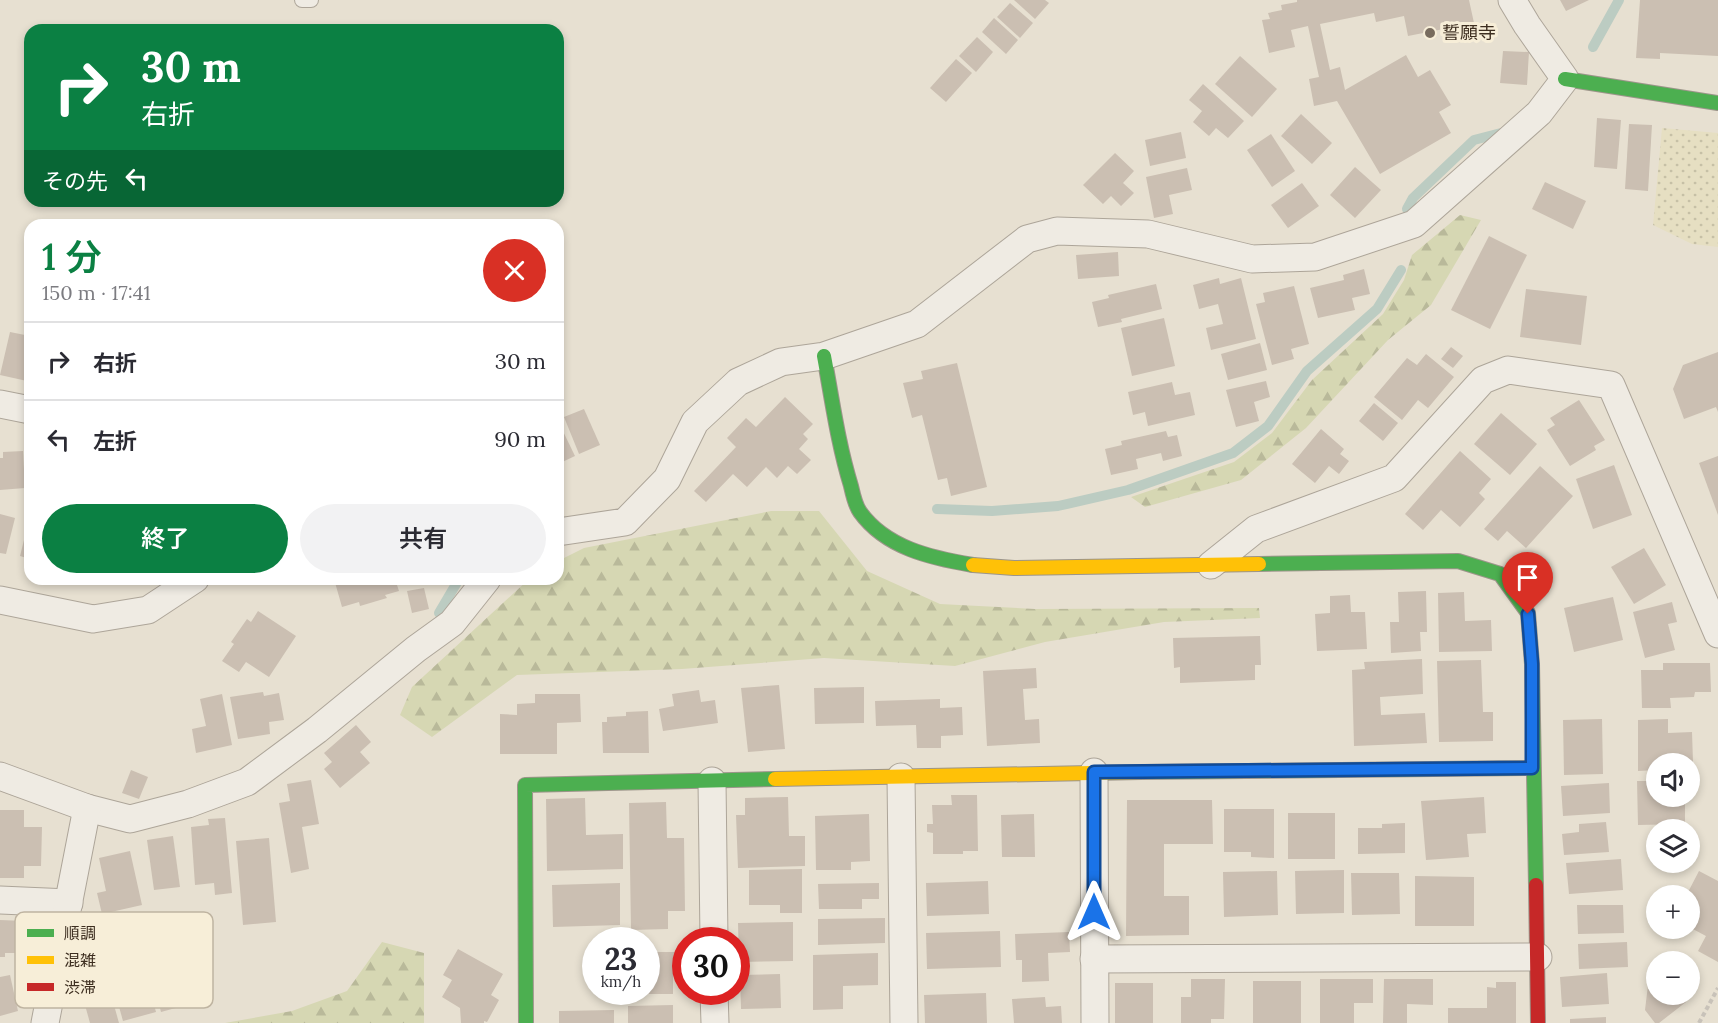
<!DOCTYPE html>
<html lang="ja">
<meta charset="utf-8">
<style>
body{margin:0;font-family:Lora,"Noto Sans JP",serif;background:#f2f2f3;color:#2b2b33;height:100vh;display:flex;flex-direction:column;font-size:22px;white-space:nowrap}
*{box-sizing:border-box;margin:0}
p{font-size:20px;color:#7c7c81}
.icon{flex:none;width:33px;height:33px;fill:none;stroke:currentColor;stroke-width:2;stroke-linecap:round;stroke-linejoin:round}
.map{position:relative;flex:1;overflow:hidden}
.details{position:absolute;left:24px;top:219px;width:540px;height:366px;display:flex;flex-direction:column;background:#fff;border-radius:18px;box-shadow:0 3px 9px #0003}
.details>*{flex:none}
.guide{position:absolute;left:24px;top:24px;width:540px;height:183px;border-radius:18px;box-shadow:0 3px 9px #0003;background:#0b8043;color:#fff;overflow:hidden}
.tools{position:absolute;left:1646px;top:753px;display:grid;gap:12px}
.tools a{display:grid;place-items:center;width:54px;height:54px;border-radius:50%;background:#fff;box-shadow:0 3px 9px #0003;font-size:30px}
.speed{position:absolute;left:582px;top:927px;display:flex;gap:12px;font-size:30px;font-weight:700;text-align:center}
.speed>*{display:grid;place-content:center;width:78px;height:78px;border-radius:50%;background:#fff;box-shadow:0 3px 9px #0003;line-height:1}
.speed small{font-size:15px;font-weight:400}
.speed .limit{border:9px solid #d22;background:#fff;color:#111}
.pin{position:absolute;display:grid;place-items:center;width:51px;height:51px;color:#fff;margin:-62px -26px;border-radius:50% 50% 50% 0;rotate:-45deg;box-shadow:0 0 6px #0007}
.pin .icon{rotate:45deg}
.me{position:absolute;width:66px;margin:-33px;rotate:0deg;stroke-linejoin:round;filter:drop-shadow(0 0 4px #0008)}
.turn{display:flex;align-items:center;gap:21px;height:126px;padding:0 18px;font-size:27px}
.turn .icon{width:78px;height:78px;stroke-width:2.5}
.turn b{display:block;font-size:42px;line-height:51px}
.then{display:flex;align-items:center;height:57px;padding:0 18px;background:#0003;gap:12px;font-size:22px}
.round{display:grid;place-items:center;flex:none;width:63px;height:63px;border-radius:32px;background:#f2f2f3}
.headline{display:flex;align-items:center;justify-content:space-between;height:102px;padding:0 18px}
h1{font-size:36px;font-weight:600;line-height:45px;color:#0b8043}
.button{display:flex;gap:12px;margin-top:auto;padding:12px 18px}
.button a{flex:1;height:69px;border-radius:36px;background:#0b8043;color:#fff;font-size:24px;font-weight:600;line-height:69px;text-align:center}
.button a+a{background:#f2f2f3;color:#2b2b33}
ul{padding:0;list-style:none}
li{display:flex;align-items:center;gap:18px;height:78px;padding:0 18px;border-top:2px solid #e1e1e2}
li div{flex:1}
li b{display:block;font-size:22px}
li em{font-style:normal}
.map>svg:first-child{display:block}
.farmland{fill:url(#farmland-dots)}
.forest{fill:url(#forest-firs)}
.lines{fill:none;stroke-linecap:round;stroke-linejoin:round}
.stream{stroke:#bcccc2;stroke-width:10}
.building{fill:#cbbfb2}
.lane-casing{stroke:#ada599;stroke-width:16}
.street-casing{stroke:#ada599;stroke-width:29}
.fast-casing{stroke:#9c958a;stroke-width:16}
.slow-casing{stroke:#9c958a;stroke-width:16}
.jam-casing{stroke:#9c958a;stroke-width:16}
.path{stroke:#c8c2b9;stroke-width:4;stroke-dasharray:4.5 3;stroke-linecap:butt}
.lane{stroke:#efebe3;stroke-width:14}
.street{stroke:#efebe3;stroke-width:27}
.fast{stroke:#4caf50;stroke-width:14}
.slow{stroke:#ffc107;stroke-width:14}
.jam{stroke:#c62828;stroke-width:14}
.route-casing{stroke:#114b97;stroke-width:15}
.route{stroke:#1a73e8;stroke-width:10}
.poi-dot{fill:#786c5e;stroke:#f7eed8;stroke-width:2}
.labels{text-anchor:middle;stroke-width:6;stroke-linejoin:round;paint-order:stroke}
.poi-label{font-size:18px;fill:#3d2e20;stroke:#f7eed8;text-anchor:start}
.key{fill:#f7eed8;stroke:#bfb4a1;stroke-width:1.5}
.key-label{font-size:16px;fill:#3d2e20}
</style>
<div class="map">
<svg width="1718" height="1023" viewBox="0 0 1718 1023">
<defs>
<pattern id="farmland-dots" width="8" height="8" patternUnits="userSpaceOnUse" patternTransform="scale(1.5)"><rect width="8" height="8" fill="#e6dfc2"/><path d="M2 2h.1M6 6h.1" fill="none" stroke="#c6c0a6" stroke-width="1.8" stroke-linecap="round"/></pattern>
<pattern id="forest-firs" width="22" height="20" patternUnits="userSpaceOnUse" patternTransform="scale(1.5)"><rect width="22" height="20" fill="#d6d7b3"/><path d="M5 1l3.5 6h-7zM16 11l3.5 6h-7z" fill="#b9b99a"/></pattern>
</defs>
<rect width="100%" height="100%" fill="#e7e0d1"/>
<path class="farmland" d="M1662,128L1718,133V247L1692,244L1653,225Z"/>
<g class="forest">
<path d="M1460,215L1481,220L1431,305L1388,340L1306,428L1241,480L1145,507L1131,497L1234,462L1272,433L1312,380L1383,314L1404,280L1412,255Z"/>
<path d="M771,511H819L867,571L940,604L1035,609L1259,608L1260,618L1164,622L1045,642L955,666L824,658L682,669L517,675L432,737L400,715L412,687L529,579H558V561L584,548Z"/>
<path d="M382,942L424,953V1023H225L292,1011L347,991Z"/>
</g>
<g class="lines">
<g class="stream">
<path d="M1593,47L1619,0"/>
<path d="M1407,209L1413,198L1474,140L1501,133"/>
<path d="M937,509L992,511L1058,506L1128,490L1233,453L1268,426L1307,371L1377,309L1401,270"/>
<path d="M439,613L459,579"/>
</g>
</g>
<g class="building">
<path d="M1014,0H1045L1049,3L1035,19Z"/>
<path d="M1297,0H1469L1474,23L1408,36L1404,16L1376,22L1374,13L1320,24L1330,70L1340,67L1345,90L1406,55L1418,77L1430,70L1451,105L1439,112L1451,133L1380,174L1337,101L1314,106L1309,79L1319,77L1308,26L1291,30L1295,47L1269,53L1262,20L1270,19L1268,13L1282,10L1281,5L1297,2Z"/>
<path d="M1560,0H1589L1566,11Z"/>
<path d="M1640,0H1718V56L1660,53V59L1636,58Z"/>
<path d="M1010,3L1033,23L1020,38L997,17Z"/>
<path d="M994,18L1018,40L1006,54L982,32Z"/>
<path d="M977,37L993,52L976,72L959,56Z"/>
<path d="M1503,51L1529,52L1527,85L1500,83Z"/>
<path d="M1240,56L1277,89L1252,117L1215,84Z"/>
<path d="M956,59L972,73L946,102L930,88Z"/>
<path d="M1203,84L1244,121L1228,138L1216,128L1209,136L1193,122L1202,111L1189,100Z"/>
<path d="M1301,114L1332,143L1312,164L1281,136Z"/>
<path d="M1597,118L1621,120L1617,169L1594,167Z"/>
<path d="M1629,124L1652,125L1648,191L1625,189Z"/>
<path d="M1181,132L1186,158L1150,166L1145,140Z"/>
<path d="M1271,134L1295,171L1272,187L1247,150Z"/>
<path d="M1115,153L1134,171L1123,183L1134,193L1121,206L1111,196L1103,204L1083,185Z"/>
<path d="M1355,167L1381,190L1355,218L1330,195Z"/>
<path d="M1187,168L1192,190L1169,195L1173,214L1154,218L1146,177Z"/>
<path d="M1545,182L1586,201L1573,229L1532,209Z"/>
<path d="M1302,183L1319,206L1288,228L1271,205Z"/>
<path d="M1489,236L1527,255L1490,329L1451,310Z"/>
<path d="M1118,252L1119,276L1078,279L1076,255Z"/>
<path d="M1364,269L1370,294L1352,298L1355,310L1318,318L1310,288L1344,280L1343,275Z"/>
<path d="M1219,278L1220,284L1241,278L1256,339L1211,350L1206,328L1223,324L1218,304L1199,309L1193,285Z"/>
<path d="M1156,284L1162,309L1121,319L1122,322L1098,327L1092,302L1109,298L1108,295Z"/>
<path d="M1294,286L1309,344L1291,349L1294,359L1272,365L1256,304L1265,302L1263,293Z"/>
<path d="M1526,289L1587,296L1581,345L1520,337Z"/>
<path d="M1164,318L1175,366L1132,376L1121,328Z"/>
<path d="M10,332L30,336V378H28L27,381L0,375Z"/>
<path d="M1260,343L1267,370L1228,380L1221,354Z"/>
<path d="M1451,347L1463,356L1453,368L1441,359Z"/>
<path d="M1718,352V412L1716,407L1684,419L1673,389L1683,365Z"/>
<path d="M1426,354L1454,377L1428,408L1418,400L1402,420L1374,397L1407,358L1417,365Z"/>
<path d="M957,363L987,487L951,496L947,478L938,480L922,415L912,418L903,383L923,379L921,371Z"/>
<path d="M1266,381L1270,397L1254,402L1259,421L1236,427L1226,390Z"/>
<path d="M1172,382L1175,395L1190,392L1195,415L1148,426L1145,412L1133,415L1128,392Z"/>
<path d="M785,397L813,424L803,434L808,439L799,449L811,460L797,474L788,466L777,478L766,467L747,487L733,474L706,502L694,491L736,447L727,438L746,418L756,427Z"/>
<path d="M1579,400L1605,440L1594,446L1596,450L1570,466L1547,430L1555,425L1550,418Z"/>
<path d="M1374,403L1398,423L1383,441L1359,421Z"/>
<path d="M584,409L600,445L579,454L564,417Z"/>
<path d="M1501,413L1537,444L1510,475L1474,444Z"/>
<path d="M558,421L575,456L558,464Z"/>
<path d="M1321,429L1344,449L1340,454L1349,461L1339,474L1329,466L1315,483L1292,464Z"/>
<path d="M1166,431L1168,437L1177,435L1182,456L1163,461L1161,453L1136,459L1138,469L1111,475L1105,449L1122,445L1121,441Z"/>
<path d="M23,451L25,488L0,490V458H3V452Z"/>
<path d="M1460,451L1491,479L1479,493L1485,499L1460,527L1441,510L1423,530L1405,514Z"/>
<path d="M1718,456V515L1699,463Z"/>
<path d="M1614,465L1632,515L1593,529L1576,479Z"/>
<path d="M1540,466L1573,496L1526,548L1507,531L1498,541L1484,529Z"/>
<path d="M0,514L15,518L6,554L0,553Z"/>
<path d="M29,520H30V559L20,556Z"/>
<path d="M1644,548L1666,585L1634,604L1611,567Z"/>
<path d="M334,579H395L399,591L385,595L387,598L360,606L359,602L342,607Z"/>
<path d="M424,588L429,609L412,613L407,591Z"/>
<path d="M1426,591L1427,632H1420L1421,651L1391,653L1390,622H1399L1398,592Z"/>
<path d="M1464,592L1465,621L1491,620L1492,651L1439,652L1438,593Z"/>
<path d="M1350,595L1351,612H1365L1367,649L1317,651L1315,614L1330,613V596Z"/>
<path d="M1613,597L1623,640L1574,652L1564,608Z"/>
<path d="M1672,602L1677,622L1668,624L1675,650L1645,658L1633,612Z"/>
<path d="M258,611L296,636L269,677L246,662L239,672L222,661L234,644L231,642L247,619L251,622Z"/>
<path d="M1260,636L1261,665H1255V680L1180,683V667L1174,668L1173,638Z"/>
<path d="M1422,659L1423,694L1380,697L1381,715L1425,713L1427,743L1354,746L1352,670L1365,669L1364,662Z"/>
<path d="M1481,660L1483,712H1493V741L1439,742L1437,661Z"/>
<path d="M1663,663H1710L1711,692H1695L1694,697L1670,698L1671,708H1642L1641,670H1663Z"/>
<path d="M1036,668L1037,688L1023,689L1025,720L1039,719L1040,743L987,746L983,671Z"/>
<path d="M779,685L785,749L748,752L741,688Z"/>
<path d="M864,687V723L815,724L814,688Z"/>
<path d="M699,690L701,702L715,700L718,723L663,731L659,709L674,706L672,694Z"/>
<path d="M263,692L264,696L279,693L284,720L269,722L270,734L238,739L230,697Z"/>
<path d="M222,694L232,745L196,753L192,729L206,726L200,699Z"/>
<path d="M535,694H580L581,722L557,723V754H500V714L517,715V704L535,703Z"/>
<path d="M940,699V708L962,707L963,735L941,736V748H917L916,725L876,726L875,701Z"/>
<path d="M648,711L649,753H603L602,722H607V717L626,716V712Z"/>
<path d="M1602,719L1603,774L1564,775L1563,720Z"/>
<path d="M1668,719V733L1692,732L1693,762L1656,764V770L1638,771V720Z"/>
<path d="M356,725L371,742L360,752L370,763L340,788L324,769L332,762L324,753Z"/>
<path d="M131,770L148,777L139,799L122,793Z"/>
<path d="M311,780L319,824L302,827L309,869L291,873L279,803L290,801L287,784Z"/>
<path d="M1637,781H1656V796H1685V824L1638,825Z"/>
<path d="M1609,783L1610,813L1563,816L1561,786Z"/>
<path d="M951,795H977L978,851H963V854H933V833L927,832V824H933L932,805H952Z"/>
<path d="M788,797L789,836H805V866L738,868L736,815H745V798Z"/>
<path d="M1484,797L1486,833L1467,834L1469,857L1426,860L1421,801Z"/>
<path d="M585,798L586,835L623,834V869L547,871L546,799Z"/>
<path d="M1127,800H1212L1213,844H1164V896H1189V935L1126,936Z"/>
<path d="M666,802L667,838H684L685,911H668V929L631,930L629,803Z"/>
<path d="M1224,809H1274V858L1251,857V852H1224Z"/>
<path d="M0,810H24V827H42L41,866H24V878H0Z"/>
<rect x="1288" y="813" width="47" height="46"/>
<path d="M869,814L870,861L851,862V870H816L815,816Z"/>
<path d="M1034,814L1035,857H1002L1001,815Z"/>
<path d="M225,818L232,893L215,895L214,883L195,885L191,827L209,825L208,819Z"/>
<path d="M1606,822L1609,852L1564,855L1562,834L1579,832V824Z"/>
<path d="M1405,823V853L1358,854V828H1382V824Z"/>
<path d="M173,836L180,887L154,890L147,840Z"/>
<path d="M269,838L276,922L243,925L236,841Z"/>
<path d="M130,851L142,905L102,914L97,893L106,891L99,858Z"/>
<path d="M1621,859L1623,890L1569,894L1566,863Z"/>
<path d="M802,869V913H780V905H749V870Z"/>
<path d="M1344,870V913L1296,914L1295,871Z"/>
<path d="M1277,871L1278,915L1224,917L1223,872Z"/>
<path d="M1699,871L1718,881V962L1698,951L1706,936L1689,927V896H1686Z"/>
<path d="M1351,873H1399L1400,914L1352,915Z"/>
<path d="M1415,876L1474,877V926H1415Z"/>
<path d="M988,881L989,914L927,916L926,883Z"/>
<path d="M620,883V925L553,927L552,885Z"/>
<path d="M879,883V899H862V909H819L818,884Z"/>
<path d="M1577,905H1623L1624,933L1578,934Z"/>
<path d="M885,918V943L818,945V919Z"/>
<path d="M0,920L25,921L24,953H5V957H0Z"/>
<path d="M793,922V961L739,962L738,923Z"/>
<path d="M1000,931L1001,967L927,969L926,933Z"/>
<path d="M1069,932L1070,952L1048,953L1049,981L1022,982V960H1016L1015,934Z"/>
<path d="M1627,942L1628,967L1579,969L1578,944Z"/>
<path d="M458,949L503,974L491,995L499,1000L487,1022L484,1021V1023H461L460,1008L442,997L452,980L443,975Z"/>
<path d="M646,952H681V974L673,975V994H632V992H646Z"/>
<path d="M878,953V985L843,986V1009L813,1010V955Z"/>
<path d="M187,964L189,971L204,967L212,998L161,1012L151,974Z"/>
<path d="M1607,973L1609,1004L1562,1007L1560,977Z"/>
<path d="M780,974L781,1008L741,1009L740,975Z"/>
<path d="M10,975L18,1011L0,1016V977Z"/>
<path d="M1191,979H1225L1224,1019H1211V1023H1181V997H1191Z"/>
<path d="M1320,979H1373V1003H1354V1023H1320Z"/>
<path d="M1384,979H1433V1005L1407,1004V1023H1383Z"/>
<path d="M1656,979V994H1680L1686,1002L1659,1023H1655L1645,1010L1648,985Z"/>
<path d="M147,980L156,1012L123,1021L114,989Z"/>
<rect x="1253" y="981" width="48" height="42"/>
<path d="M1496,982H1516V1023H1448V1008H1487V987L1496,988Z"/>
<rect x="1115" y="983" width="38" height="40"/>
<path d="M110,991L119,1023H90L83,998Z"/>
<path d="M986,993L987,1023H925L924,995Z"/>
<path d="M1045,997L1046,1007L1061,1006L1062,1023H1014L1012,999Z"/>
<path d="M673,1005V1023H628V1006Z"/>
<path d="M614,1010V1023H559V1011Z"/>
<path d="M1606,1017V1023H1570V1019Z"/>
</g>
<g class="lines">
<g class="lane-casing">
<path id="lane" d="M302,0H311"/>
</g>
<g class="street-casing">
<g id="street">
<path d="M0,404L30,410"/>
<path d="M558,532L625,522L667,479L695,422L738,382L781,362L824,356L917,324L1027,239L1057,231L1148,234L1252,259L1315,257L1414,224L1539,113L1565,79L1527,25L1512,0"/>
<path d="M1211,565L1256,529L1394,478L1483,380L1508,370L1611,385L1718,634"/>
<path d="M0,600L93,619L148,610L195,579"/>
<path d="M1094,772L1095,1023"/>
<path d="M0,776L87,808L130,819L188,804L247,782L317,730L416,649L452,623L487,579"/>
<path d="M901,777L904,1023"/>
<path d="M712,781L714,940"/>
<path d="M0,900L69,903"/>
<path d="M1094,959L1538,957"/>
<path d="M714,992L715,1023"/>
<path d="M45,1023L87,808"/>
</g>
</g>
<g class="fast-casing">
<g id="fast">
<path d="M1565,79L1718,103"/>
<path d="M824,356C832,399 838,444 851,486C853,495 855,505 860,512C886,548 931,558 973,565"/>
<path d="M1259,564L1458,561L1500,574L1528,613L1532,664L1536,885"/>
<path d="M1141,772L1532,768"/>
<path d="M526,1023L525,785L775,779"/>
</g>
</g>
<g class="slow-casing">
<g id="slow">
<path d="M973,565L1014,568L1259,564"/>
<path d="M775,779L1141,772"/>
</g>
</g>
<g class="jam-casing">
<path id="jam" d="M1536,885L1538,1023"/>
</g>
<path class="path" d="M1699,1023L1718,988"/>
<use href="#lane" class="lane"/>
<use href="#street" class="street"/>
<use href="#fast" class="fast"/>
<use href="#slow" class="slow"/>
<use href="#jam" class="jam"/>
</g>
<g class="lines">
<g class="route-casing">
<path id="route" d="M1094,912V772L1532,768V664L1528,614"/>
</g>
<use href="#route" class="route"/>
</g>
<circle class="poi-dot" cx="1430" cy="33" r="6"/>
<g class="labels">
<g class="poi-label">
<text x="1442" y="39">誓願寺</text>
</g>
</g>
<rect x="15" y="912" width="198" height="96" rx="9" class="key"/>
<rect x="27" y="929" width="27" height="8" fill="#4caf50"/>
<rect x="27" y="956" width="27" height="8" fill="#ffc107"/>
<rect x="27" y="983" width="27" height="8" fill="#c62828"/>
<g class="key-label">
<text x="64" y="939">順調</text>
<text x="64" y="966">混雑</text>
<text x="64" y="993">渋滞</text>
</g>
</svg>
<div class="tools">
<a><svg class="icon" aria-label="sound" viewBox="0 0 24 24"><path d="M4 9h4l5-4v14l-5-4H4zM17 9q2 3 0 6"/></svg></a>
<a><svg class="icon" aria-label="layers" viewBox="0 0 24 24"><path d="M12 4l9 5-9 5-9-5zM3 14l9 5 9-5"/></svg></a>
<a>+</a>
<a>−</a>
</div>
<div class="speed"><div>23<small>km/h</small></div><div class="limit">30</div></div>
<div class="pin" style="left:1528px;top:614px;background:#d93025"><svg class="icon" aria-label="arrive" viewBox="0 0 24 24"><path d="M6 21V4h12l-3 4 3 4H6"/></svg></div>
<svg class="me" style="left:1094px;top:912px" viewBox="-20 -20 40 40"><path d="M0-17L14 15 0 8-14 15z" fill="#1a73e8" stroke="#fff" stroke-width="4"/></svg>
<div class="guide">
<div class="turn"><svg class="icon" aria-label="right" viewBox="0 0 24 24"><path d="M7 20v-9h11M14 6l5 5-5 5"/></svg><div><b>30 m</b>右折</div></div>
<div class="then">その先<svg class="icon" aria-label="left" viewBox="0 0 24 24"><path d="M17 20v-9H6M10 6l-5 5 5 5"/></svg></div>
</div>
<section class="details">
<div class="headline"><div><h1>1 分</h1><p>150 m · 17:41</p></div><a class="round" style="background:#d93025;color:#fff"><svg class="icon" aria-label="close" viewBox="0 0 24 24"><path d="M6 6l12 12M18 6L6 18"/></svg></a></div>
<ul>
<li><svg class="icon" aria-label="right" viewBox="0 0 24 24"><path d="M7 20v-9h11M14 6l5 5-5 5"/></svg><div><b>右折</b></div><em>30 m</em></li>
<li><svg class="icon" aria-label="left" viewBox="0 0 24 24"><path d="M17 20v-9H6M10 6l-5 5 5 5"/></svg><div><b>左折</b></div><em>90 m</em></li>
</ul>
<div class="button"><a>終了</a><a>共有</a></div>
</section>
</div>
